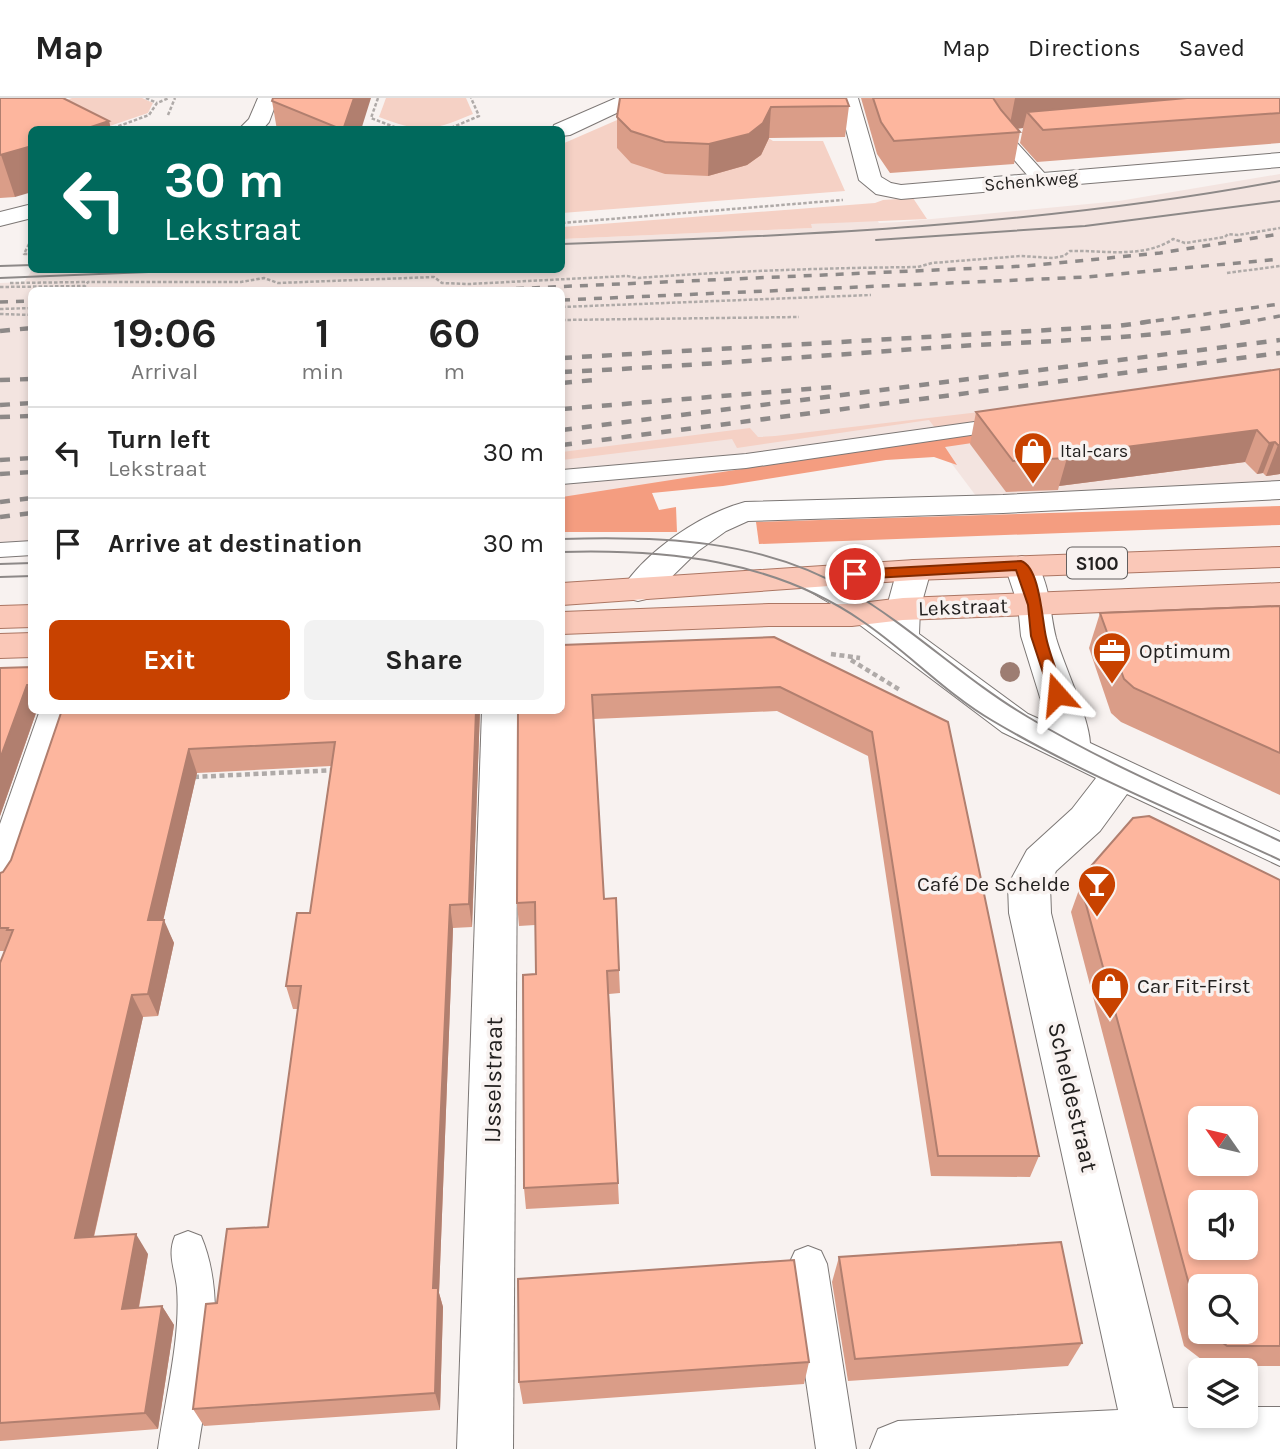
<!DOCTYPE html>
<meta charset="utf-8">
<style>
body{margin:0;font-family:Karla,sans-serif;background:#f2f2f2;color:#222;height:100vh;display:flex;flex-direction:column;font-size:26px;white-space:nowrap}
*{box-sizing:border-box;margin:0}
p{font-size:23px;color:#767676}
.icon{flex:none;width:38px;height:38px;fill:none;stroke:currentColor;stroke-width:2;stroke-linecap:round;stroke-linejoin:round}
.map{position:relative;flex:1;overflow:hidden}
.drawer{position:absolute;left:28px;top:189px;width:537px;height:427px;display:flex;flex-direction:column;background:#fff;border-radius:10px;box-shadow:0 4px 10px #0003}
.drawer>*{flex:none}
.banner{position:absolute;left:28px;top:28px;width:537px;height:147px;border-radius:10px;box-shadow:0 4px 10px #0003;background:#00695c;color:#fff;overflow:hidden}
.needle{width:46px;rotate:304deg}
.buttons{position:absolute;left:1188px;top:1008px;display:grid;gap:14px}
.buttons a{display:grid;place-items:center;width:70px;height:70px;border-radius:10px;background:#fff;box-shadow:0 4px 10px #0003;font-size:35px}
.pin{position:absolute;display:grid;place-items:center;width:60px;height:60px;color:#fff;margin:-30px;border:4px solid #fff;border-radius:50%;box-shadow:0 2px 7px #0007}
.me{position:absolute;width:77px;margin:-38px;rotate:342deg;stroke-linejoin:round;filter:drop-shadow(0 0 5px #0008)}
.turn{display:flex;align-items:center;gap:24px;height:147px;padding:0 21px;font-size:32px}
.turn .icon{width:91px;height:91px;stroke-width:2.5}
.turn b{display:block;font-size:49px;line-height:60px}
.eta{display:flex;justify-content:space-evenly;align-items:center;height:119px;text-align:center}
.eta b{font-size:42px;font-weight:700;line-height:49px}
.primary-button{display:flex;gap:14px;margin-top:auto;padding:14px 21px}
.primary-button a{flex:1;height:80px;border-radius:10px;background:#c84200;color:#fff;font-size:28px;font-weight:700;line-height:80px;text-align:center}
.primary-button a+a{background:#f2f2f2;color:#222}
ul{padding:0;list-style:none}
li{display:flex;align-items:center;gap:21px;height:91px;padding:0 21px;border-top:2px solid #e0e0e0}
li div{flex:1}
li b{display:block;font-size:26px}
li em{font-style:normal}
header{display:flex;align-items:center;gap:42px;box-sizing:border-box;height:98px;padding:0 35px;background:#fff;border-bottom:2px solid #e0e0e0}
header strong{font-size:33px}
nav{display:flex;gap:38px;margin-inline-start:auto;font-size:24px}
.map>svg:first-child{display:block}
.built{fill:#f3e4e0}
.green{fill:#f5d1c5}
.forest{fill:#f49d80}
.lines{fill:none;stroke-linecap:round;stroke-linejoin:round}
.service-casing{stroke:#7c7775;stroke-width:2}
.pedestrian-casing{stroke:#7c7775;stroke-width:2}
.minor-casing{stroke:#7c7775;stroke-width:2}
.primary-casing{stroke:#ac7663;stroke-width:2}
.path-far1{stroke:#afaaa8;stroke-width:2.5;stroke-dasharray:3.5 2;stroke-linecap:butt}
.path{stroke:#afaaa8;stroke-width:4.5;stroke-dasharray:5 3.5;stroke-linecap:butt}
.service{fill:#fff;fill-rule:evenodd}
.pedestrian{fill:#fff;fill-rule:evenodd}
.minor{fill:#fff;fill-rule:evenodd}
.primary{fill:#fac8b8;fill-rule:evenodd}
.tram{stroke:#8d8988;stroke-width:2}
.rail-far1{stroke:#8d8988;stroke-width:3.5;stroke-dasharray:8 8;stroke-linecap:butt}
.rail{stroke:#8d8988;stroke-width:4.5;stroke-dasharray:10 10;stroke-linecap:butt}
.tree{fill:#9d7d72}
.wall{fill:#da9d88;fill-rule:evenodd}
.shaded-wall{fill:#b17f6f}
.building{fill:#fdb69e;stroke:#b17f6f;stroke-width:2;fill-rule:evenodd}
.route{fill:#c84200;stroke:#822b00;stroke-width:2}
.labels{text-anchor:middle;stroke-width:7;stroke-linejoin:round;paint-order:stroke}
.far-street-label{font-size:18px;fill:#22201f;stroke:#f8f2f0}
.far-poi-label{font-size:18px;fill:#22201f;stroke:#f8f2f0;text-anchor:start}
.shield{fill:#f8f2f0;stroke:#625f5e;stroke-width:2}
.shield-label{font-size:19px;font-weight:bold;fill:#22201f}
.street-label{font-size:21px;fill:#22201f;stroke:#f8f2f0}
.poi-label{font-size:21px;fill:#22201f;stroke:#f8f2f0;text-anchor:start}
.near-street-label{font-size:24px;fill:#22201f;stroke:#f8f2f0}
</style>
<header>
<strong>Map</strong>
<nav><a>Map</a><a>Directions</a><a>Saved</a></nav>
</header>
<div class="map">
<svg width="1280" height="1351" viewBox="0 0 1280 1351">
<rect width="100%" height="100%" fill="#f8f2f0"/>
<path class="built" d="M1280,76V387L979,402L934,342L562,402V192H32L31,458L0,459V185L24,184L32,172H562V141L811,130V126L877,122L879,125L900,124L1119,103Z"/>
<g class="green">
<path d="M72,0H142L153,5L148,15L101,31L35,12Z"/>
<path d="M386,0H466L473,16C430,34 422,35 379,19Z"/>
<path d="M647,9L747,26L773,43H823L845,93L562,115V46Z"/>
<path d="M913,100L927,121L811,126L812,130L562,141V129L875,105L883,102Z"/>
<path d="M1280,279L935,330L929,322L737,350L732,341L562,362V354L750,330L758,339L775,338Z"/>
</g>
<g class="forest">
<path d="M1280,300L945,349L957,367L934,359L886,362L723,388L652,395L659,412L676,409L677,434H562V399L934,341Z"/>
<path d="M1280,408V427L759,446L756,424Z"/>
</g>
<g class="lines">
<g class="service-casing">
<g id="service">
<path d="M972,0H988L1010,37L1047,78L1049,82L1047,86H1035L997,42Z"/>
<path d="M1010,319L1018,320L1021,325L1018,330L746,370L562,386V372L746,356Z"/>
<path d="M32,443V457L0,459V445Z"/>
<path d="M803,471L877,510L880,516L877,522L868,524L859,522L794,484L791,479L794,474Z"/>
<path d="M188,1133L201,1138C229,1204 208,1283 198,1351H158C165,1301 181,1240 177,1190C175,1171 167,1157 175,1138Z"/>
<path d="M808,1148L821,1153L827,1166L856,1351H816L789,1166L795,1153Z"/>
</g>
</g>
<g class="pedestrian-casing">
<g id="pedestrian">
<path d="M40,612H77L21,784L15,795L0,800V726Z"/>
<path d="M482,612H518L513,1351H457Z"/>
</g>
</g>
<g class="minor-casing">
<g id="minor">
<path d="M258,0H278L269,24L262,32H238L249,21Z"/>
<path d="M616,0H643L640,4L570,37L562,38V32H552L554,27Z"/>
<path d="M838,0H858L881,79L891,85L901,87L1280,55V69L901,101L876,96L859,82Z"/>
<path d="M32,106V120L0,128V114Z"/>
<path d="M1280,383V401L1003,415L748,423L726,433L698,453L650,500L638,503L626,500L621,492C646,453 700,416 745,404L1003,397Z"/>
<path d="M1022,458L1034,461C1051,487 1049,512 1056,540C1064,568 1089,619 1090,645L1280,734V768L1127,696L1100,733L1056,773L1050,787L1051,815L1173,1310H1200V1318H1246V1309H1280V1351H870L878,1331L898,1323L1118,1312L1009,815L1008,787L1027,752L1072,711L1096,680L1002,634L856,524L851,516L856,508L868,505L886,512L897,472L902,465L914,462L926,465L931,472L920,511L919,536L1028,616L1048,625L1021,538L1018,507L1005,468L1010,461Z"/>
</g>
</g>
<g class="primary-casing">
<g id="primary">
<path d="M1280,449V469L914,482L562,507V485L914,462Z"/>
<path d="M1280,485V507L903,522L852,528H769L562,536V514L769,506H852L903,500Z"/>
<path d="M32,507V529L0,530V508Z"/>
<path d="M32,535V559L0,560V536Z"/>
</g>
</g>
<g class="path-far1">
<path d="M146,0L157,5"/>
<path d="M378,0L371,20L402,32"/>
<path d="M168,17L175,0"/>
<path d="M108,32L149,17L157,5L169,0"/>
<path d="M446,32L479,18L471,0"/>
<path d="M562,125L843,102"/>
<path d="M29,146L24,156H32"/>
<path d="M1227,175L1280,168"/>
<path d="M10,185L87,184"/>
<path d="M0,189L85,188L88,184H241L264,180L278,185L434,179L442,185L469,186L627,178L638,180C731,173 824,170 918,169L932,165L1021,158L1053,160L1064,158L1070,153C1102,152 1144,161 1173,141L1185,145L1225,139L1228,136L1238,137L1280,130"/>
<path d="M562,209L871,197"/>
<path d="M0,211L32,210"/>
<path d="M0,216L32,217"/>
<path d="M562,222L799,219"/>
</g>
<g class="path">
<path d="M831,556L860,560"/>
<path d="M851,562L900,592"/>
<path d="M194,679L336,672"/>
</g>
<use href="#service" class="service"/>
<use href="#pedestrian" class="pedestrian"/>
<use href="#minor" class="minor"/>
<use href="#primary" class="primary"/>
<g class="tram">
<path d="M876,142L1085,128L1280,103"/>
<path d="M562,146C804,138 1041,127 1280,83"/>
<path d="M0,168L32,167"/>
<path d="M0,180L198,172"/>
<path d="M562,441C661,438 762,441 850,493C913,530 965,582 1028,619C1108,667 1195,703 1280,743"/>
<path d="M562,454C667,451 774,462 862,523C908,554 945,595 993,623C1084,677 1184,717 1280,762"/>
<path d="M0,466L32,465"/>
<path d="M0,479L32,478"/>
</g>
<g class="rail-far1">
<path d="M484,192L1026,168L1160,155L1280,136"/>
<path d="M562,202L1087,179L1280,161"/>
<path d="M0,204L32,203"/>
<path d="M1140,225L1280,206"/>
<path d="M1242,225L1280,218"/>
</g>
<g class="rail">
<path d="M0,233L32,230"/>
<path d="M562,260L1118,228L1153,223"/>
<path d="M562,274C690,268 817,258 944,249C1047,242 1150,242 1251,223"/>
<path d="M0,282L32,281"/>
<path d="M562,285L594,282"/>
<path d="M0,307L32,305"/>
<path d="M562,311L833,289"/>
<path d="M0,319L32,318"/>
<path d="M562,332L1280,242"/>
<path d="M562,347L1280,255"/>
<path d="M0,362L32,360"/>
<path d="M0,376L32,374"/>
<path d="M0,404L32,400"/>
<path d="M0,419L32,415"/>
</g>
</g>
<circle class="tree" cx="1010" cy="574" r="10"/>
<g class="wall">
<path d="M0,0L109,23L111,32H32L15,99L0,100Z"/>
<path d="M620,0L849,8L845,39L769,40L761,57L747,67L708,78L665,76L631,65L617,50V19Z"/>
<path d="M861,0H1280V45L1037,64L1020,45L1023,30L1017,31L1020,34L1014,66L890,75L877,56Z"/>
<path d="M272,3L361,32H277Z"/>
<path d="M1280,271V376L1266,378L1263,375L1257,376L1245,364L1059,388L1058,392L1006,394L970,346L976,314Z"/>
<path d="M1280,508V697L1121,624L1111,615L1089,550L1100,515Z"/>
<path d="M774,539L948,624L1039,1058L1030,1079L931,1078L868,658L777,613L594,621L604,801L619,872L620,895L609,896L619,1106L526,1111L524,1090L536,876L535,827L519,828L517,805L562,547Z"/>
<path d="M32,569V612H37L0,718V570Z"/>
<path d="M62,612H480L472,829L453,830L439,1195L443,1209L440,1312L204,1328L193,1311L217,1205L268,1129L298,911H293L286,888L310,815L331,668L197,675L163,822L174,845L158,918L143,919L94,1139L148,1156L139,1210L162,1208L174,1227L158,1331L0,1343V865L5,853H0V775L3,774L11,762Z"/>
<path d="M1085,775L1280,782V1268H1210L1184,1248L1071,814ZM1200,1188L1246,1234H1200Z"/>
<path d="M839,1159L1082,1245L1068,1268L848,1283L832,1184Z"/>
<path d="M809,1264L804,1286L523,1306L519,1284Z"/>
</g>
<g class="shaded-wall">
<path d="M354,0H371L361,32H343Z"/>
<path d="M1015,0H1218L1027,14L1023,30L1009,31Z"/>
<path d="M771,9L769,40L761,57L747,67L708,78L709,46Z"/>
<path d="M109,23L111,32H82Z"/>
<path d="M32,48V94L15,99L1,57Z"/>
<path d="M1257,332L1245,364L1059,388L1067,360L1064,357Z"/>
<path d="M1275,344L1263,375L1257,376L1269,345Z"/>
<path d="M1278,347H1280V376L1266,378Z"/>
<path d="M27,587L32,598V612H37L0,718V661Z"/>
<path d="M476,612H480L472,829L469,806Z"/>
<path d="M189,651L197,675L158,845L148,822Z"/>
<path d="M450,807L453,830L439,1195L443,1209L440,1312L435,1295L433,1190Z"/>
<path d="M164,822L174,845L158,918L148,896Z"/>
<path d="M132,897L143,919L89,1159L75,1140Z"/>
<path d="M136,1136L148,1156L135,1230L122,1211Z"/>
<path d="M162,1208L174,1227L158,1331L145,1315Z"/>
</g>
<g class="building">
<path d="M0,0H63L109,23L82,32H32V48L0,57Z"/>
<path d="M273,0H354L343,32L272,3Z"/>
<path d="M620,0H846L849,8L771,9L763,25L749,36L709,46L665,44L631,33L617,19Z"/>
<path d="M873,0H993L1001,12L1020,34L894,43L881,24Z"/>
<path d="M1187,0H1280V15L1043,32L1027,14Z"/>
<path d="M1280,271V347H1278L1275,344L1269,345L1257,332L1064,357L1067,360L1013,363L976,314Z"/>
<path d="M1280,508V655L1134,590L1124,581L1100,515Z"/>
<path d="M774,539L948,624L1039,1058H938L872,634L780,589L592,597L604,801L616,800L619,872L607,873L618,1085L524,1090L523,877L536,876L535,804L517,805L518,612H562V547Z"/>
<path d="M32,569V587H27L0,661V570Z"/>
<path d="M62,612H476L469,806L450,807L433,1190H438L435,1295L193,1311L206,1206L217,1205L227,1131L268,1129L301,888H286L297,815H310L335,644L189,651L148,822H164L148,896L132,897L75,1140L136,1136L122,1211L162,1208L145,1315L0,1325V865L13,832H7L8,830H0V775L3,774L11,762Z"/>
<path d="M1149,718L1280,782V1248H1227L1209,1234H1246V1188H1200V1227L1081,788L1085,775L1133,720ZM1200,1020H1246V1066H1200ZM1200,1104H1246V1150H1200Z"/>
<path d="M1061,1144L1082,1245L855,1261L839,1159Z"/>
<path d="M794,1162L809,1264L519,1284L518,1181Z"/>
</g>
<path class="route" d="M1021,463C1040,469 1042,522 1046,539C1050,558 1058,577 1065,596L1057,601L1050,596L1031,538L1028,507L1016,472L855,481L848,476L855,472Z"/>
<defs>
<g id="shop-pin" transform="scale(2.0125)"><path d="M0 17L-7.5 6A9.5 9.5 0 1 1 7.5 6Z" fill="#c84200" stroke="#f8f2f0"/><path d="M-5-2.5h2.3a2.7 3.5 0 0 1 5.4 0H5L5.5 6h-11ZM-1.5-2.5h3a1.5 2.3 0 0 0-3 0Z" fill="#fff"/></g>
<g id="office-pin" transform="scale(2.0125)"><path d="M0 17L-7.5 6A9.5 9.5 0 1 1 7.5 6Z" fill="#c84200" stroke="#f8f2f0"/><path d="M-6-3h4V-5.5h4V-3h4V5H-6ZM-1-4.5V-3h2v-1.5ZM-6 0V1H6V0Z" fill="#fff"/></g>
<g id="bar-pin" transform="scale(2.0125)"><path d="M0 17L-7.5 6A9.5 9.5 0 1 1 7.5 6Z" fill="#c84200" stroke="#f8f2f0"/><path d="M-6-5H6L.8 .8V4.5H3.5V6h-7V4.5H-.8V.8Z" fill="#fff"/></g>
</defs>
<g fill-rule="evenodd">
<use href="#shop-pin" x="1033" y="353"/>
<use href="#office-pin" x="1112" y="553"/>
<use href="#bar-pin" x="1097" y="786"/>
<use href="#shop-pin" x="1110" y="888"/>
</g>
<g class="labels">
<g class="far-street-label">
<text transform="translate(1031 83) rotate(-5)" y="6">Schenkweg</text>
</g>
<g class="far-poi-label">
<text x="1060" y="359">Ital-cars</text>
</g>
<rect class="shield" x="1067" y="449.5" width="60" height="31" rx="5"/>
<g class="shield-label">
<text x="1097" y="472">S100</text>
</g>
<g class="street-label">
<text transform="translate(963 509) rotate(-2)" y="7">Lekstraat</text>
</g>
<g class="poi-label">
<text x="1139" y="560">Optimum</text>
<text x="1070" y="793" text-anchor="end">Café De Schelde</text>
<text x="1137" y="895">Car Fit-First</text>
</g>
<g class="near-street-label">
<text transform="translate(493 982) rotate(-89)" y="8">IJsselstraat</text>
<text transform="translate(1073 999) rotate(77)" y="8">Scheldestraat</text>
</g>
</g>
</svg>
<div class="buttons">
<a><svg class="needle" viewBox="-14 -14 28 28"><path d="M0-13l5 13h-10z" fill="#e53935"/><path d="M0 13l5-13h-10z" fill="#767676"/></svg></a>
<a><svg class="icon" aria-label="sound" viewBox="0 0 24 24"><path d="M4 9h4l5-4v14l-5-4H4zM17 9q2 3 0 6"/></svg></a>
<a><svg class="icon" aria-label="search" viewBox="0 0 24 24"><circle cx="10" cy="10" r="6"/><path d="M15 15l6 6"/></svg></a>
<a><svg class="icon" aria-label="layers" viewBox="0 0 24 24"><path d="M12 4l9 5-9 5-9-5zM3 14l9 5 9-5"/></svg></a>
</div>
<div class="pin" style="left:855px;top:476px;background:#d93025"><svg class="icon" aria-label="arrive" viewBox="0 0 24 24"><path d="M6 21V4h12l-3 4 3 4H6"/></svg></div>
<svg class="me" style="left:1057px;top:596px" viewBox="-20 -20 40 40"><path d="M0-17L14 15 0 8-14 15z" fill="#c84200" stroke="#fff" stroke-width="4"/></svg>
<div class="banner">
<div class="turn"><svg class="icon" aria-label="left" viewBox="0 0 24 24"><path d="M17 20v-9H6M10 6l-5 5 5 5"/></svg><div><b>30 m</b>Lekstraat</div></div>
</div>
<section class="drawer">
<div class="eta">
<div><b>19:06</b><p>Arrival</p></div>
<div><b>1</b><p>min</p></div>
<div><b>60</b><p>m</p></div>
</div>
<ul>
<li><svg class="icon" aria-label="left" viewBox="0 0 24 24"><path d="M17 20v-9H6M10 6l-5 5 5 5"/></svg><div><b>Turn left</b><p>Lekstraat</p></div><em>30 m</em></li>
<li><svg class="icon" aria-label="arrive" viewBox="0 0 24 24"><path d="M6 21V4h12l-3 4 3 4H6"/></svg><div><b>Arrive at destination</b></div><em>30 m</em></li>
</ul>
<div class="primary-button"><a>Exit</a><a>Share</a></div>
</section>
</div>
